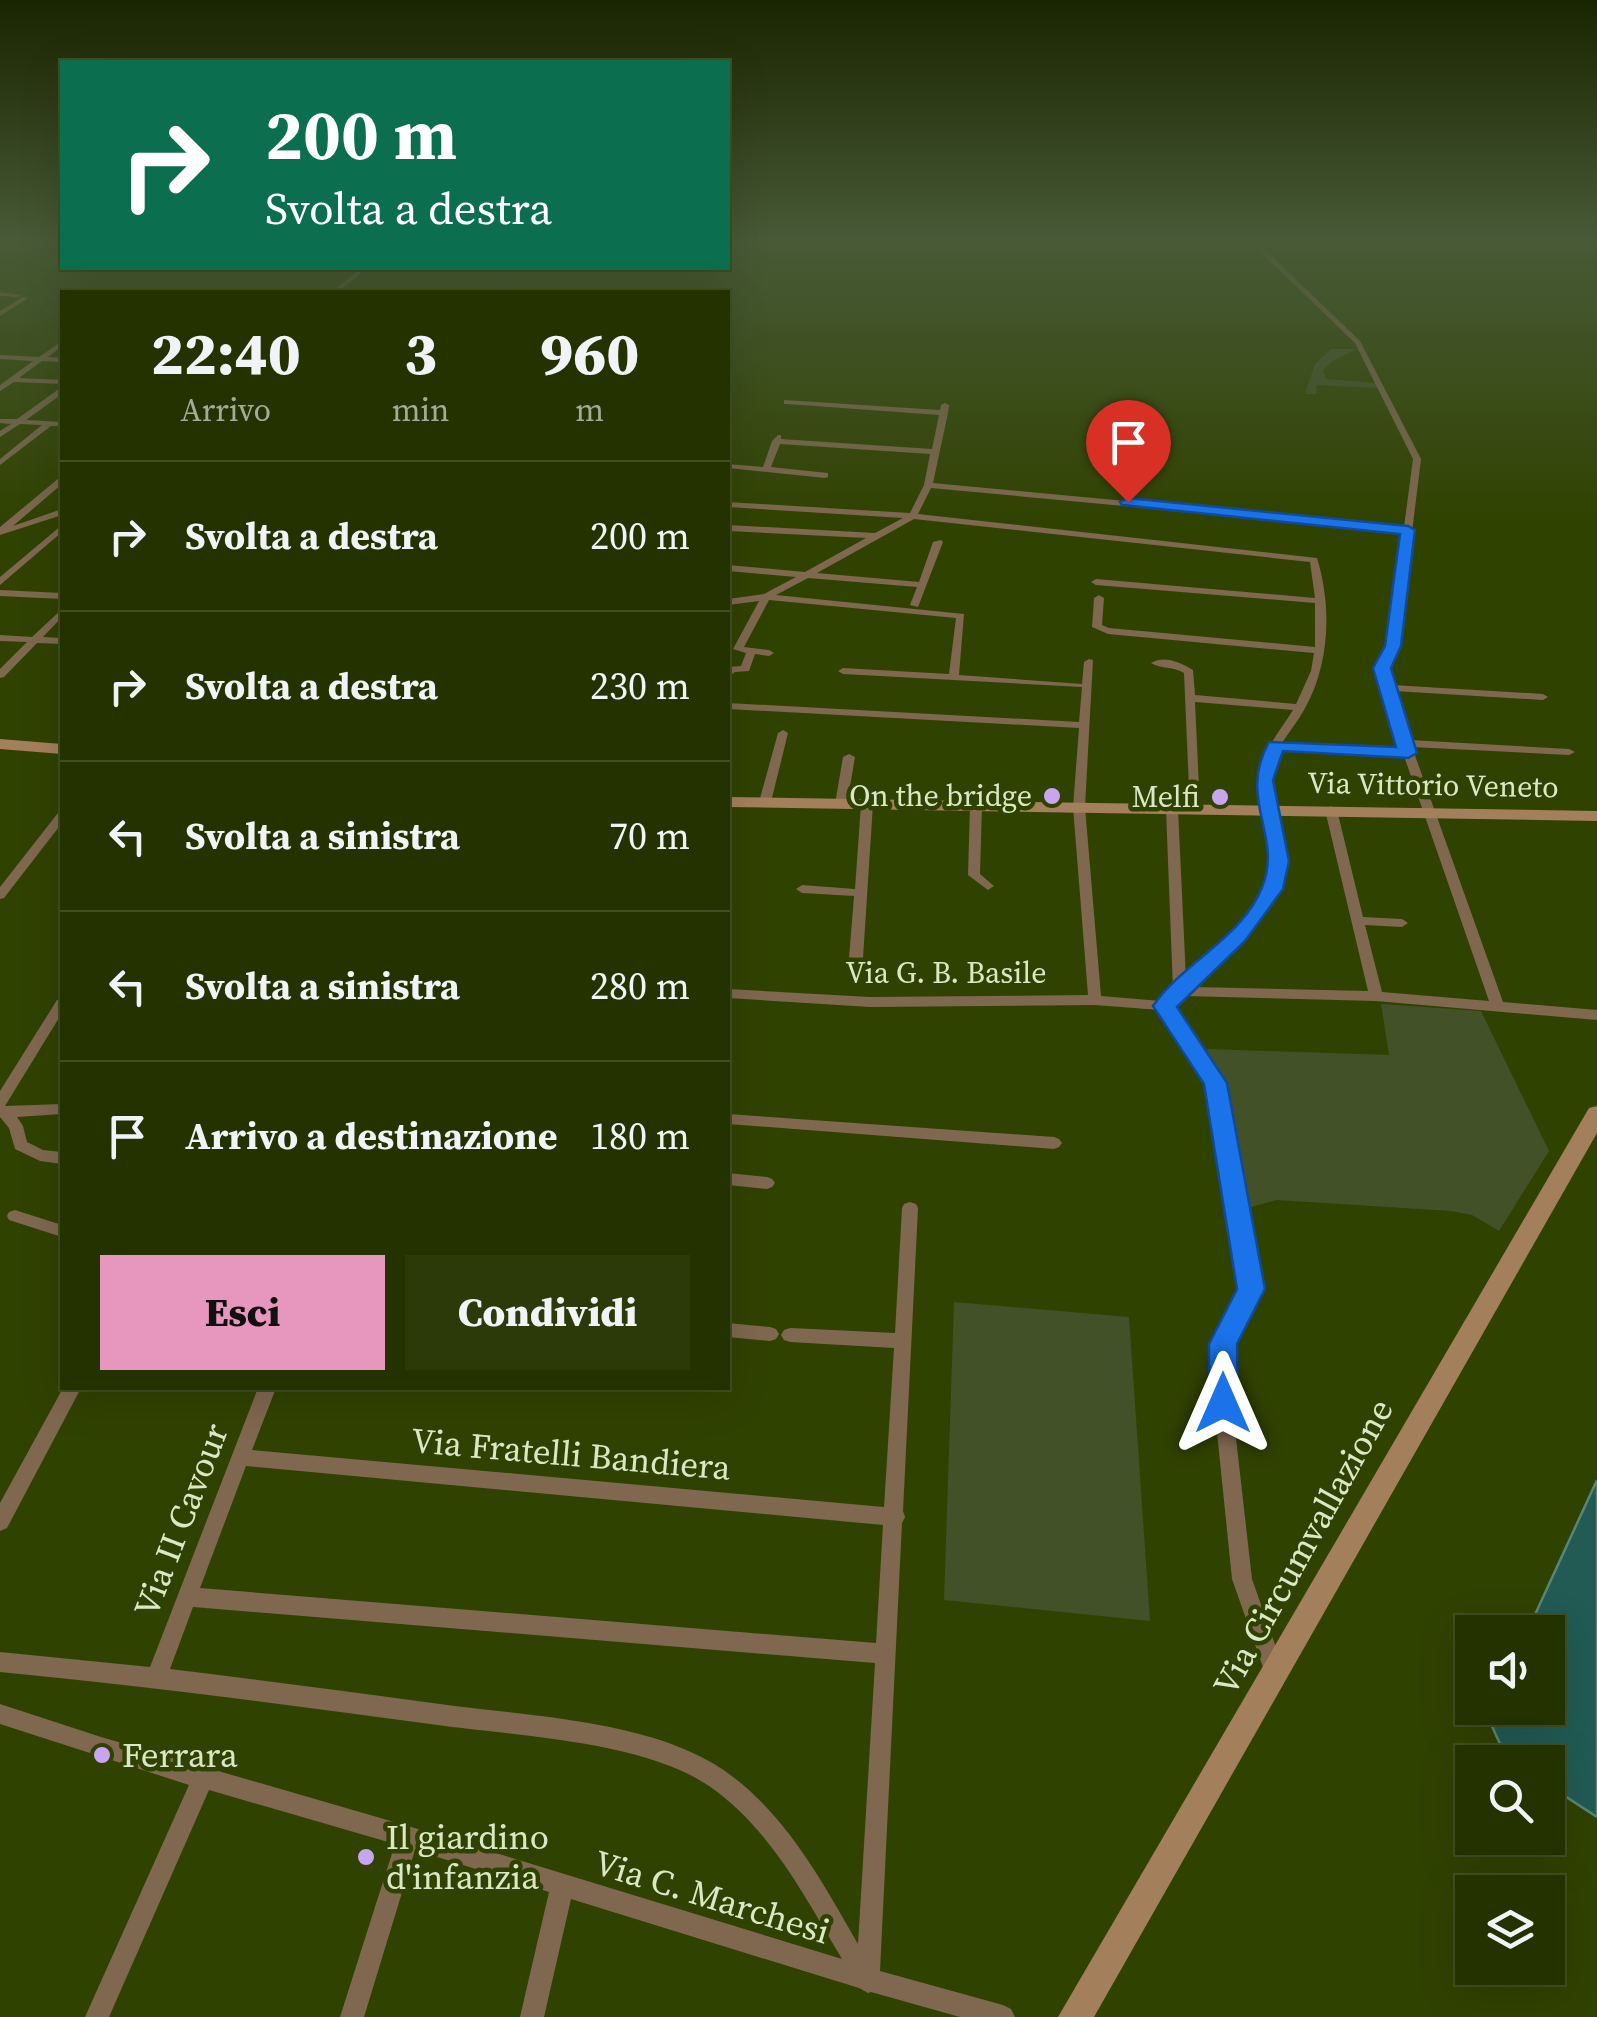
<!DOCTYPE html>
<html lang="it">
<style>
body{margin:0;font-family:"Source Serif 4",serif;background:#2c3a0a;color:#f1f3f6;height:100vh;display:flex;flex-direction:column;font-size:38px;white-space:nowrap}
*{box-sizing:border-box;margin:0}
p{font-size:32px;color:#a3aa99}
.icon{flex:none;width:55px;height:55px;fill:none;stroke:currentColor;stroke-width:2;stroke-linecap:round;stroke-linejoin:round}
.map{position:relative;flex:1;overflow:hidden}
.side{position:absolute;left:60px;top:290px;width:670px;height:1100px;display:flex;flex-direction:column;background:#243200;border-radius:0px;box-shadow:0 10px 40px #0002,0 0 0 2px #414d22}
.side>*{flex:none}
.hud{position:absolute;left:60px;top:60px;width:670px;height:210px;border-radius:0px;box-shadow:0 10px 40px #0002,0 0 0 2px #414d22;background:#0b6e4f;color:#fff;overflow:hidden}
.fabs{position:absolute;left:1455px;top:1615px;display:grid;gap:20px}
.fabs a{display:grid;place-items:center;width:110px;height:110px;border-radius:0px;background:#243200;box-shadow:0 10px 40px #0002,0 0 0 2px #414d22;font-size:50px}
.pin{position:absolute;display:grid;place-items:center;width:85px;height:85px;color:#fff;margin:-102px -42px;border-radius:50% 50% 50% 0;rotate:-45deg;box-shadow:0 0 10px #0007}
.pin .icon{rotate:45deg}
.me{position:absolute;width:110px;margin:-55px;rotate:0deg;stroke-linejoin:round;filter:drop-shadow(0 0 8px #0008)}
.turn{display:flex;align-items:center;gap:35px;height:210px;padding:0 40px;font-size:45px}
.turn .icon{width:130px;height:130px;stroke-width:2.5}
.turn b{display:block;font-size:70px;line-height:85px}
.eta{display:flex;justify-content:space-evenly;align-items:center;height:170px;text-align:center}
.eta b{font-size:60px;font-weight:800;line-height:70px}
.button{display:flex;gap:20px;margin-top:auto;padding:20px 40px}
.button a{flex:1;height:115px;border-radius:0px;background:#e797bd;color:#111;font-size:40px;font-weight:800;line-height:115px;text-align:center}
.button a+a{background:#2c3a0a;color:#f1f3f6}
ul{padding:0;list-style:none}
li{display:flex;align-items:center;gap:30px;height:150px;padding:0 40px;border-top:2px solid #414d22}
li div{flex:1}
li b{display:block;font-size:38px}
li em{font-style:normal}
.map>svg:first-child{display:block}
.green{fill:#425127}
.water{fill:#215b54;stroke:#598577;stroke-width:2.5}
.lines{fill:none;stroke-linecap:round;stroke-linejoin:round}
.street{fill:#7f6750;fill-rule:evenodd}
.secondary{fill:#a47f5b;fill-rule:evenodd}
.route{fill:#1a73e8;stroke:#114b97;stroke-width:2.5}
.poi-dot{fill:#c7a6ef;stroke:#304200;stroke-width:4}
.labels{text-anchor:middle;stroke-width:9;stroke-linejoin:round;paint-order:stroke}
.street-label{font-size:30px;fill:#dbe8c8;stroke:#304200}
.poi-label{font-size:30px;fill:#dbe8c8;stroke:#304200;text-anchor:end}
.near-street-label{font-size:35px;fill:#dbe8c8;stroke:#304200}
.near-poi-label{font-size:35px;fill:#dbe8c8;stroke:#304200;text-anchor:start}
</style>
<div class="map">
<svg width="1597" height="2017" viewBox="0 0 1597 2017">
<rect width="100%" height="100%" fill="#304200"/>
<g class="green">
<path d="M1331,349H1357L1332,361L1323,370L1326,379L1376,383L1378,388L1317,385L1316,394H1305L1315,364Z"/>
<path d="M1381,1004L1481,1011L1549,1151L1499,1231L1472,1215L1451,1211L1277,1200L1247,1208L1229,1106L1207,1049L1389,1055Z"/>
<path d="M954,1302L1129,1317L1150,1621L944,1600Z"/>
</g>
<path class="water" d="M1597,1480V1817L1548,1785V1762C1500,1762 1508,1758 1488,1718L1493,1708H1548V1632H1527Z"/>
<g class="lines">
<g class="street">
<path d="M1250,242H1257L1360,341L1421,459L1398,646L1387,668L1392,685L1543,694L1548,697L1543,700L1394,691L1410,740L1569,749L1575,752L1569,755L1412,747L1503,1002L1597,1010V1020L1376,1001L1184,996L1172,1007L1223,1083L1229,1108L1259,1289L1252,1311L1232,1345V1403L1252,1579L1285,1673L1282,1680L1275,1683L1268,1680L1265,1673L1232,1579L1214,1403V1344L1236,1309L1243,1289L1215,1108L1209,1084L1160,1010L1095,1005L870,1007L728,998V989L870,997L1088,995L1073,807L1079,728L728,709V703L1079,722L1082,687L843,674L838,671L843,668L949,674L956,618L769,600L744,647L769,650L774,653L769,656L755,654L749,671L735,672L728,677V667L741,666L746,653L733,649L759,601L728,605V599L764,594L796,577L728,571V565L805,572L866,538L728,531V525L875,533L903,518L728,507V502L910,513L924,485L930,454L780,444L771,467L828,473V477L825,478L728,468V464L763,467L772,441L778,435H781V439L932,449L939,415L787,404H784V400L940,410L941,405L945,403L949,405L948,413L933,483L1404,527L1413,459L1355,343ZM931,488L1403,532L1388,646L1377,668L1401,749L1282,743C1289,732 1298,721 1304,710C1330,665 1332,607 1317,558L918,514ZM914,519L1310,562L1315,598L1096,579L1091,582L1096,585L1315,603V647L1109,628L1102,625L1104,598L1099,595L1094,598L1092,627L1108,634L1314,653L1311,671L1296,704L1195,695L1193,670C1180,662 1164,655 1151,663C1160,669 1172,666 1184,673L1190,811H1198L1200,809L1195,702L1293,710C1282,728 1268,744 1262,764C1250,803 1281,840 1270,879C1259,920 1217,952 1186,979L1178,809L1172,805L1166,809L1173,990L1161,1001L1101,996L1085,807L1093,660L1089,659L1084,662L1082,684L959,675L964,614L776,595L808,578L917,587L910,605L918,607L943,542L941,540L933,542L919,582L817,573ZM1279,750L1404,756L1489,1001L1382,992L1365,925L1402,927L1408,923L1402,919L1363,917L1337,810L1331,806L1325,810L1368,991L1194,987C1230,955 1293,902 1284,848C1277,811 1261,787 1279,750Z"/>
<path d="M361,268H367L338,292H332Z"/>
<path d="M0,292L22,295L19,297L0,296Z"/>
<path d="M23,297L28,298L0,316V311Z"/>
<path d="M62,341V346L48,357L62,358V362L42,361L19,378L62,380V384L14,382L0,391V385L33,361L0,359V355L39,357Z"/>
<path d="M59,389H62V394L26,420L62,422V426H51L0,465V459L42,425L20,424L0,437V431L11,424L0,423V419H17Z"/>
<path d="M59,478H62V484L13,526L62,509V515L0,535V527Z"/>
<path d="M62,525V532L0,585V577Z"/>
<path d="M0,590L62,593V599L0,596Z"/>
<path d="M62,609V617L43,637L62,638V644L37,643L4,677L0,678V669L27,642L0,641V635L32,637Z"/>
<path d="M783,730L788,733L771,802L765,806L761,804L759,802L778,733Z"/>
<path d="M849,754L855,757L847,804L841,808L835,804L843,757Z"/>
<path d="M867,800L873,804L863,958L856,962L849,958L854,896L802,893L796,889L802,885L855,889L861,804Z"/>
<path d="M976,802L982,806L980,874L994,886L988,890L968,875L970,806Z"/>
<path d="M62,812V823L4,898L0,899V887L58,813Z"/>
<path d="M62,998V1013L5,1106L62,1104V1114L17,1117L23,1126L27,1142L43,1150L62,1152V1164L40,1161L15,1149L9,1128L0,1117V1091L57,1000Z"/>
<path d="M728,1114L1054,1137L1059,1139L1062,1143L1059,1147L1054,1149L728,1124Z"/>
<path d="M728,1173L767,1177L772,1179L775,1183L772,1187L767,1189L728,1185Z"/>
<path d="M910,1202L916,1204L918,1208L903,1511L905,1517L902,1523L880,1971L1003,2005L1011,2009L1015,2017H960L871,1992L868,1993L859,1988L571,1899L544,2017H520L549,1892L415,1850L364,2017H340L395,1844L209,1790L109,2017H85L189,1785L0,1724V1704L101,1737L408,1826L842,1959C805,1897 770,1828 709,1786C645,1742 522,1736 445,1726C297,1706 149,1686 0,1672V1652L150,1667L258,1388H276L252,1450L884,1507L894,1348L790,1342L784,1340L781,1335L784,1330L790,1328L895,1333L902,1208L904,1204ZM246,1466L883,1525L876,1643L200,1588ZM193,1607L875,1663L858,1944C822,1881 786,1814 725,1771C652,1720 527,1716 440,1704C350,1692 260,1680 170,1669Z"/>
<path d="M15,1210L62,1225V1237L9,1220L7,1216L9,1212Z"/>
<path d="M728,1323L770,1327L776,1329L779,1334L776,1339L770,1341L728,1337Z"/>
<path d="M63,1388H81L7,1528L0,1531V1503Z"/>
</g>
<g class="secondary">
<path d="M0,739L62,744V754L0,749Z"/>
<path d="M728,797L1597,811V821L728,807Z"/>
<path d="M1597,1106V1133L1094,2017H1058L1589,1108Z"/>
</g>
</g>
<linearGradient id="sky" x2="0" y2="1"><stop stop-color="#1a2400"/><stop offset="0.46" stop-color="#485a37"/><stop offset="1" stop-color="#485a37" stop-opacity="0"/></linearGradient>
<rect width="1597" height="524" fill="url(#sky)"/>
<path class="route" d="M1128,498L1408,526L1415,530L1401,646L1391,668L1417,753L1408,758L1283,751L1273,780L1289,861L1283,889L1245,941L1177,1007L1227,1083L1265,1289L1237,1344L1238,1403L1234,1412L1223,1416L1213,1412L1209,1403V1344L1237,1289L1204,1084L1153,1006C1183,962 1244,937 1263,885C1282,834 1237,799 1269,742L1396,747L1373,668L1385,646L1400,534L1122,505L1120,502Z"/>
<g class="poi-dot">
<circle cx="1052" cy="796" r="10"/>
<circle cx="1220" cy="797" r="10"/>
<circle cx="102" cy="1755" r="10"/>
<circle cx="366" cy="1857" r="10"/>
</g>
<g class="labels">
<g class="street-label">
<text transform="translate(1433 785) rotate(1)" y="10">Via Vittorio Veneto</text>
<text x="946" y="983">Via G. B. Basile</text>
</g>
<g class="poi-label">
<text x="1032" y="806">On the bridge</text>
<text x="1200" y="807">Melfi</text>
</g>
<g class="near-street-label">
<text transform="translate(571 1454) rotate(5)" y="12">Via Fratelli Bandiera</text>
<text transform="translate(181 1520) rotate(-69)" y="12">Via II Cavour</text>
<text transform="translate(1303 1547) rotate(-61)" y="12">Via Circumvallazione</text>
<text transform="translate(712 1897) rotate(17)" y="12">Via C. Marchesi</text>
</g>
<g class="near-poi-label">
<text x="122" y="1767">Ferrara</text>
<text x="386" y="1849">Il giardino<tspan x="386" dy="40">d'infanzia</tspan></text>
</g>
</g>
</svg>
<div class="fabs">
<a><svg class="icon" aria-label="sound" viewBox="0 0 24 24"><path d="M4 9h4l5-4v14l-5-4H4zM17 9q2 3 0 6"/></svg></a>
<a><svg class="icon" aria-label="search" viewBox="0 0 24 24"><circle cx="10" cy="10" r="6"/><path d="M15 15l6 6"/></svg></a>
<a><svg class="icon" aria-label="layers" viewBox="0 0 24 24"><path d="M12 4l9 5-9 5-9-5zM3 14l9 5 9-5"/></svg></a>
</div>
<div class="pin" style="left:1128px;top:502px;background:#d93025"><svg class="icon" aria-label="arrive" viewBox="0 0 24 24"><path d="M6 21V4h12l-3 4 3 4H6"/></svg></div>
<svg class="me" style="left:1223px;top:1403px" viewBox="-20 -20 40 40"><path d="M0-17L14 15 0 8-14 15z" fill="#1a73e8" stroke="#fff" stroke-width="4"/></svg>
<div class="hud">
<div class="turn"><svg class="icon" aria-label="right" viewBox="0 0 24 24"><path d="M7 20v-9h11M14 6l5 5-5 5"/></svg><div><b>200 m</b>Svolta a destra</div></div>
</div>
<section class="side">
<div class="eta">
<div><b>22:40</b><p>Arrivo</p></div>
<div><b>3</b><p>min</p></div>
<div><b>960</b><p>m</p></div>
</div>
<ul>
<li><svg class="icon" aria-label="right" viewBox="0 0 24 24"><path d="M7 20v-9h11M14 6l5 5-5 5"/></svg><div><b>Svolta a destra</b></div><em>200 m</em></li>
<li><svg class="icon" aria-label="right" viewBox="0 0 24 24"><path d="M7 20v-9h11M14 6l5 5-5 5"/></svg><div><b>Svolta a destra</b></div><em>230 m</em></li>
<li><svg class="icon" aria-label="left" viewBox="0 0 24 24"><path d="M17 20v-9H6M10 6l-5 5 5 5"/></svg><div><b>Svolta a sinistra</b></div><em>70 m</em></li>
<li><svg class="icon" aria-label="left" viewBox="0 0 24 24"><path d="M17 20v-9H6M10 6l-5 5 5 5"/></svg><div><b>Svolta a sinistra</b></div><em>280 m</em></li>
<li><svg class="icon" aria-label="arrive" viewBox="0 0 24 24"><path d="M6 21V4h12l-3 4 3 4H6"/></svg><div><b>Arrivo a destinazione</b></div><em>180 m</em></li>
</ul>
<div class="button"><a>Esci</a><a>Condividi</a></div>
</section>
</div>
